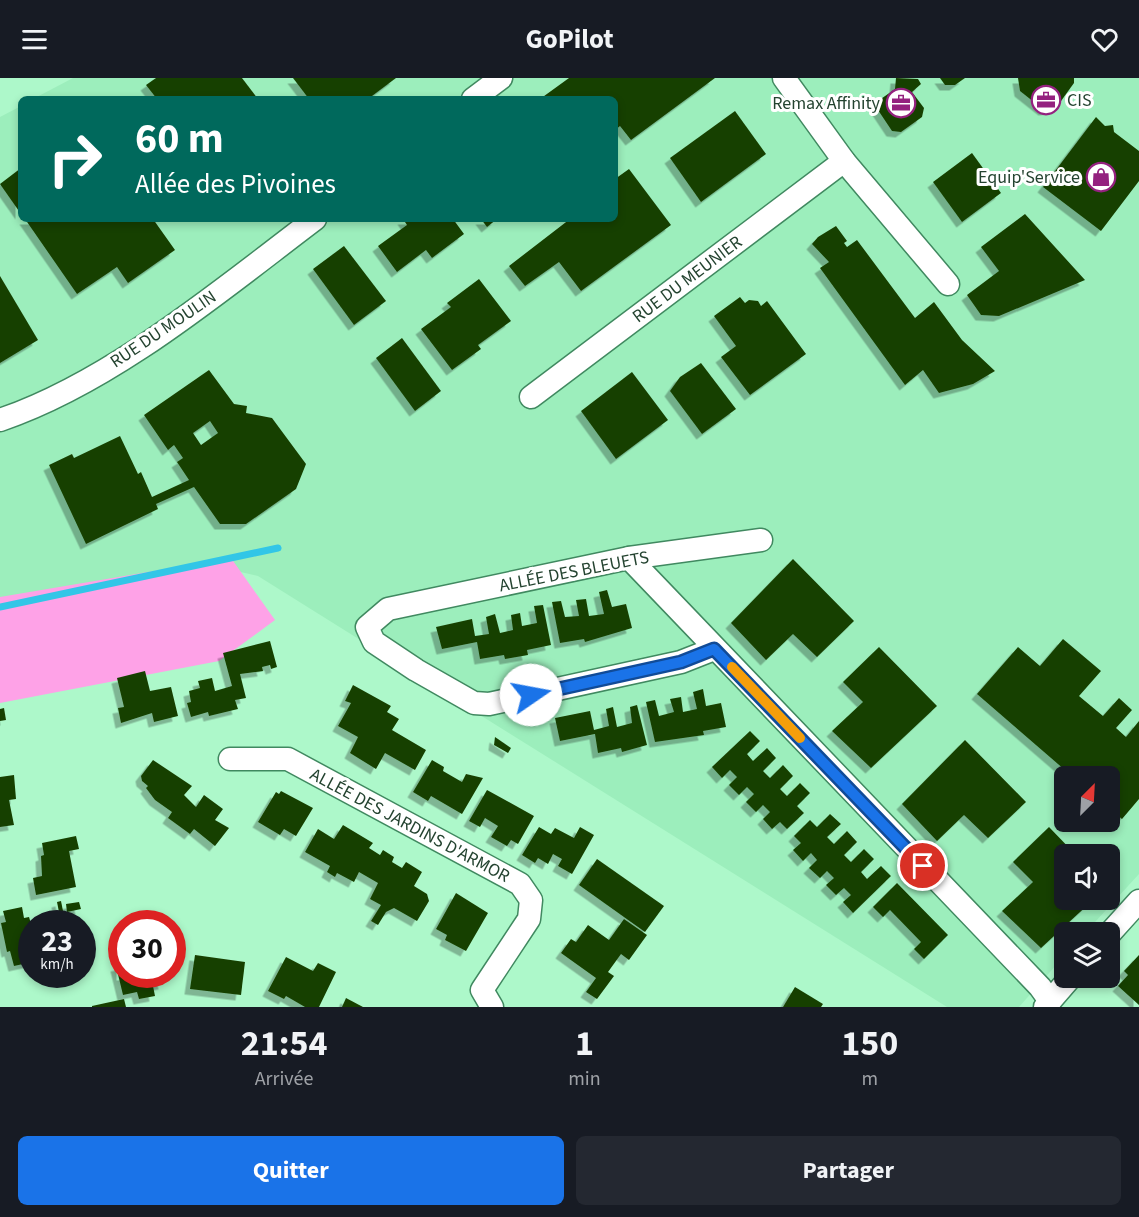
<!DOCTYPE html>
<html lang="fr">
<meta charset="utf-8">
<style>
body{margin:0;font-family:"Source Sans 3",sans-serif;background:#242831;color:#f1f3f6;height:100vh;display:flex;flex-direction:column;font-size:22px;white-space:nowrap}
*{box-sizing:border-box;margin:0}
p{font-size:20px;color:#9ea1a6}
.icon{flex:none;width:33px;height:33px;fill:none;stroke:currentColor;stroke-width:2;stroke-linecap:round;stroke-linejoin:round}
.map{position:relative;height:929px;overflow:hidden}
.panel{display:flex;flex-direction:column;background:#171b24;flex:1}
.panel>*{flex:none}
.banner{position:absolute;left:18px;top:18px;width:600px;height:126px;border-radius:9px;box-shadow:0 3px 9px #0003;background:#00695c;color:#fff;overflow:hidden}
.needle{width:39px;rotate:24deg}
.buttons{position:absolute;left:1054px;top:688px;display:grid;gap:12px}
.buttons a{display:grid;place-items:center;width:66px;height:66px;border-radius:9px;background:#171b24;box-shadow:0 3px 9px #0003;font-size:30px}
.speed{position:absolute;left:18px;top:832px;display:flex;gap:12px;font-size:30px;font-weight:700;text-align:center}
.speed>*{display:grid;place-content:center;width:78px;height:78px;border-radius:50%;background:#171b24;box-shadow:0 3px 9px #0003;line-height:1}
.speed small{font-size:15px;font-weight:400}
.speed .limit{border:9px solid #d22;background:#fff;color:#111}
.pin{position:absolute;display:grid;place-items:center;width:51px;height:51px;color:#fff;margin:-26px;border:3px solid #fff;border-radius:50%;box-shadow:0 2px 6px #0007}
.me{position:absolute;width:66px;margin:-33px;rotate:78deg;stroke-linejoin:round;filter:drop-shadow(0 0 4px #0008)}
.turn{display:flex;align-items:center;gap:21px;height:126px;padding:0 18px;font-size:27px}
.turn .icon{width:78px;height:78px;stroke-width:2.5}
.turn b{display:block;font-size:42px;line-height:51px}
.eta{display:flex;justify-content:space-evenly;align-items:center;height:102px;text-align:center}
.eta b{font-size:36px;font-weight:700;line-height:42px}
.button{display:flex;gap:12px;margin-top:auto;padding:12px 18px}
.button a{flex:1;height:69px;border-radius:9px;background:#1a73e8;color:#fff;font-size:24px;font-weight:700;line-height:69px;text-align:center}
.button a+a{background:#242831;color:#f1f3f6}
header{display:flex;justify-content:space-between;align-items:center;height:78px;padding:0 18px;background:#171b24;font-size:27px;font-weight:700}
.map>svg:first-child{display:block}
.built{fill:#9ceebc;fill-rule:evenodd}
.green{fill:#fea2e7}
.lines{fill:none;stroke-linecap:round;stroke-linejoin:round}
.stream{stroke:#32c6e7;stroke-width:7}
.building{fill:#194001;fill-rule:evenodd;filter:url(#shadow)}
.minor-casing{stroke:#408960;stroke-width:25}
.minor{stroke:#fff;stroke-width:22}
.route-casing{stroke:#114b97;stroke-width:15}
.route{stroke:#1a73e8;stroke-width:10}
.slow{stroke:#f59e0b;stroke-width:10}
.labels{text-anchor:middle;stroke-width:6;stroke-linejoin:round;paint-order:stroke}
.poi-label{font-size:18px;fill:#244330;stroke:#fff;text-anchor:end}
.street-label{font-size:18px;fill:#244330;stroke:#fff}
</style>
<header><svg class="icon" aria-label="menu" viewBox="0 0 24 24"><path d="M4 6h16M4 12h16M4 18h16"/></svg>GoPilot<svg class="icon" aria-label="heart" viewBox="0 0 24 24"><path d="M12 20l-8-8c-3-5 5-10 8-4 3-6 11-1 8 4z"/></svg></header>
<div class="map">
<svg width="1139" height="929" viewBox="0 0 1139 929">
<defs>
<filter id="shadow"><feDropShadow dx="-5.5" dy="5.5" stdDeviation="0" flood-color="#0004"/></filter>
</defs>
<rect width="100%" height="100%" fill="#adf8ca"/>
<path class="built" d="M73,0H1139V796L1085,855H1065V877L1019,929H947L258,498L201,485L0,527V39L21,28V141H615V21H33ZM1065,699H1110V744H1065ZM1065,777H1110V822H1065Z"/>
<path class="green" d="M231,480L275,542L219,583L0,625V519Z"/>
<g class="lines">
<path class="stream" d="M0,529L278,470"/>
</g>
<g class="building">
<path d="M156,0H242L258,21H157L146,7Z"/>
<path d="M293,0H396L368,21H309Z"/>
<path d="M569,0H715L631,62L620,48L615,52V21H540Z"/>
<path d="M896,0L918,1L921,6L912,14L924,30L922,39L901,54L892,53L878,32V23L895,11Z"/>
<path d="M940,0H965L955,7H945Z"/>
<path d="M1018,0H1074V5L1056,30L1044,32L1020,13Z"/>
<path d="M735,33L766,76L701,124L670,80Z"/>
<path d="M1096,39L1105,48L1113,47L1114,54L1139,73V103L1101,153L1043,109Z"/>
<path d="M972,75L1001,115L962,144L933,104Z"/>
<path d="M21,90V136L0,106Z"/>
<path d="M629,91L671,147L581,213L559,184L525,208L509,188L570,141H615V101Z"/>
<path d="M1025,136L1085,202L999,238L981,237L967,217L999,193L981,169Z"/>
<path d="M25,141H153L175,172L128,205L117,189L77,216Z"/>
<path d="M403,141H453L464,156L432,180L426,172L397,194L378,168L407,147Z"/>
<path d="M481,141H497L487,149Z"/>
<path d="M836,148L847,163L844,165L847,169L857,162L915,240L934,224L962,262L995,293L973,306L939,315L923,292L905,307L820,190L829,184L812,166L818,159Z"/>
<path d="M344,168L386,223L354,247L313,191Z"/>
<path d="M0,198L38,262L0,285Z"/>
<path d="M479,201L511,243L478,267L481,271L452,292L421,251L451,229L447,225Z"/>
<path d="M740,219L745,225L749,222L758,223L761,228L767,223L806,276L750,317L721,279L736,268L714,238Z"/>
<path d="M402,260L441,313L415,333L376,280Z"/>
<path d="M701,285L736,331L702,356L670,313L680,299Z"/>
<path d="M209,292L234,326L247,328L246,335L272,340L306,386L296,411L246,446H220L194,409L156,426L158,431L86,466L49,387L72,376L74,380L120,358L138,396L141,394L152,419L189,402L177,384L183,380L174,367L168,372L144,337ZM210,343L218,355L201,367L193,355Z"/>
<path d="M632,294L668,342L616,381L581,333Z"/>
<path d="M793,481L854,543L817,579L793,556L766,582L731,545Z"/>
<path d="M607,512L612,529L626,526L632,550L585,564L584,561L560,565L552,524L561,523L565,539L579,538L576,522L586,521L589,538L604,536L599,514Z"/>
<path d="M543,527L551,567L527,572L528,577L505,581L504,577L480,581L477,564L442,571L436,549L472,541L475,558L489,556L486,539L495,536L500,555L513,552L511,537L520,535L522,548L537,545L534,528Z"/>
<path d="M1063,561L1101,593L1079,618L1103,638L1119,620L1132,632L1116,650L1126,659L1139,643V721L1122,741L1110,731V699H1073L977,616L1018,569L1040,588Z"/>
<path d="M270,563L277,589L271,591L270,587L262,589L263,593L240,596L246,620L235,622L238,631L209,638L208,634L191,639L187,625L191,624L189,613L200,610L198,603L212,600L215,613L232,608L223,575Z"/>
<path d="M879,569L937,628L871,690L832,653L863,624L843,604Z"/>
<path d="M145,593L150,613L171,609L178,638L154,644L152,635L121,645L118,630L124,629L117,600Z"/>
<path d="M353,607L391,628L387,634L399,641L392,652L426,672L415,692L385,675L376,691L350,675L358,659L338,648L351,625L345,623Z"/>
<path d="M703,611L706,628L721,625L726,649L703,653L704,657L655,664L646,624L655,622L659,638L674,634L670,621L681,619L683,634L697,631L693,614Z"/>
<path d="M637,627L647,667L622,674L621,670L598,675L595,656L560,663L555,640L590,633L594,652L609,648L606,631L613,629L617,649L632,645L630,629Z"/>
<path d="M4,630L6,642L0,643V631Z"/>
<path d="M750,653L760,663L747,676L753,683L767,670L776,680L763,693L770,700L783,687L793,698L780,711L787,718L800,705L810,715L797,728L804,735L787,751L780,744L772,751L763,741L770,734L763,727L756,734L746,724L754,716L747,709L739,717L729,707L737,699L730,692L722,700L712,689Z"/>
<path d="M495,659L511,670L508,675L494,667Z"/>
<path d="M965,662L1026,724L988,760L964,737L937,763L902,726Z"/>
<path d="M153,682L192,708L184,717L196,729L204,717L223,731L215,742L229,750L215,768L194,751L190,756L168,740L172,734L155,722L146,710L148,708L142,703L141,698Z"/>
<path d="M432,682L444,689L443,693L462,704L466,696L483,700L462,736L431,718L428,723L413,714Z"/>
<path d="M14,697L16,721L9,722L14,747L0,749V699Z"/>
<path d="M487,712L534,738L518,766L511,762L507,768L491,759L498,748L485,740L480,749L469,743Z"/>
<path d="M281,713L313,730L296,758L284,751L280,757L258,744L276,714L279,716Z"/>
<path d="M830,736L841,746L827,759L834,766L847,753L857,764L844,777L851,784L864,771L874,781L861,794L867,801L881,788L891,798L853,835L843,824L851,817L844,810L836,817L826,807L834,800L827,793L820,800L809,790L817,782L811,775L803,783L793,772L801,765L794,758L810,742L817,749Z"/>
<path d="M343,747L373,765L369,770L380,777L383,772L394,779L392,784L402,790L406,784L422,794L414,808L427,816L429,823L417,843L394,830L386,834L378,847L371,843L381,827L370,821L378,805L359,794L354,804L337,795L335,799L327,794L330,788L305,774L318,751L334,761Z"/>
<path d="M539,749L551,756L555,750L574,760L580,749L594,757L572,796L558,788L562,781L553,776L548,786L538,780L535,785L522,777Z"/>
<path d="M1049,749L1076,777H1065V822H1093L1041,870L1002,833L1033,804L1013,784Z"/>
<path d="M76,758L79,771L69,773L76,809L36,817L33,800L42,798L41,778L44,777L42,765Z"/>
<path d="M597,781L664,828L645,854L579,807Z"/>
<path d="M897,805L948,857L924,881L914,871L921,864L890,832L883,839L873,829Z"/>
<path d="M456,815L488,835L466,873L445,862L447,857L436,851Z"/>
<path d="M61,823L63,833L59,834L57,824Z"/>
<path d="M79,824L81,831L67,834L66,826Z"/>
<path d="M22,829L24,840L29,839L32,849V884L14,888L10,873L7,874L1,845L6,844L3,833Z"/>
<path d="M624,841L647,857L629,882L621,876L608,894L614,898L597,921L586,914L596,900L561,875L571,861L576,864L588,847L609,862Z"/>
<path d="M195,877L245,884L241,917L190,911Z"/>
<path d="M1139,877V927L1118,908L1128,897L1124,893Z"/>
<path d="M286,879L313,893L318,885L336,894L319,929H305L286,918L284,921L268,913Z"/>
<path d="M122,887V897H162L164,906L153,908L155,918L139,921L137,914L123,917L116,888Z"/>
<path d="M795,909L823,926L821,929H783Z"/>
<path d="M346,920L363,929H342Z"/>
<path d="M124,921L126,929H92V928Z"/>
</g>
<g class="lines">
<g class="minor-casing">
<g id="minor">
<path d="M473,21L501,0"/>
<path d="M844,83L948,206"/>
<path d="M531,319L844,83L784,0"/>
<path d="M0,342C112,304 221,212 315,141"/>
<path d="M629,480L1040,909L1050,923"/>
<path d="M714,571L681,584L489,626L474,625L416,592L374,564L367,549L388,531L629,480L761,462"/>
<path d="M230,681H288L520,806L531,822L529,841L482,912L492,929"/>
<path d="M1110,855L1139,823"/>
<path d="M1045,929L1070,900"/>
</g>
</g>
<use href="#minor" class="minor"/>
</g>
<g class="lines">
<g class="route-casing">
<path id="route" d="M531,617L681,584L714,571L923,788"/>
</g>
<use href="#route" class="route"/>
<path class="slow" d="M732,589L800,660"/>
</g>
<defs>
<g id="office-ring" transform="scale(1.5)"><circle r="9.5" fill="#fff" stroke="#94217f" stroke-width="1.5"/><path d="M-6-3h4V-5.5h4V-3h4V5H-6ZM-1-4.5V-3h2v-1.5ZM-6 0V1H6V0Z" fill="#94217f"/></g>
<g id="shop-ring" transform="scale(1.5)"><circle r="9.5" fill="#fff" stroke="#94217f" stroke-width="1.5"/><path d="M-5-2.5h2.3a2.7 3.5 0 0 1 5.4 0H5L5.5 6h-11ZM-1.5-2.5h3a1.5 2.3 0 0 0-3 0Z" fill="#94217f"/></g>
</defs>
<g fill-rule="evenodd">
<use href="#office-ring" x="1046" y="22"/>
<use href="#office-ring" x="901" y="25"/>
<use href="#shop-ring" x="1101" y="99"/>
</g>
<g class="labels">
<g class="poi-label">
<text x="1067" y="28" text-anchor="start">CIS</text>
<text x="880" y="31">Remax Affinity</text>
<text x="1080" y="105">Equip'Service</text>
</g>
<g class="street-label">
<text transform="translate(687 201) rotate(-37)" y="6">RUE DU MEUNIER</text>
<text transform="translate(163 251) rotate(-34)" y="6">RUE DU MOULIN</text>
<text transform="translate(574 493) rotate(-11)" y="6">ALLÉE DES BLEUETS</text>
<text transform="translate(410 747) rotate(28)" y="6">ALLÉE DES JARDINS D'ARMOR</text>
</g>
</g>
</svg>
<div class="buttons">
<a><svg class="needle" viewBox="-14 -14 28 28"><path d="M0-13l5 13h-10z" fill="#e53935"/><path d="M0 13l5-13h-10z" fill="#9ea1a6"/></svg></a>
<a><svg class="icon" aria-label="sound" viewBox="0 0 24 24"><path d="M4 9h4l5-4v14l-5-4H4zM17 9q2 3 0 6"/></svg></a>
<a><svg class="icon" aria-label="layers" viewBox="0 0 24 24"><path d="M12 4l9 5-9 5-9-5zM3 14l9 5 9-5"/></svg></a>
</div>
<div class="speed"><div>23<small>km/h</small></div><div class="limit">30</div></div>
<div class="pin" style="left:923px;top:788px;background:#d93025"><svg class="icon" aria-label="arrive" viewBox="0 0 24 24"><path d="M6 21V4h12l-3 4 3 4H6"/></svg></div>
<svg class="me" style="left:531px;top:617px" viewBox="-20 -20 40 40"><circle r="19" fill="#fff"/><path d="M0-13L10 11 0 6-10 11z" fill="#1a73e8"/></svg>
<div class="banner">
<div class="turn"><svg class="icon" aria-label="right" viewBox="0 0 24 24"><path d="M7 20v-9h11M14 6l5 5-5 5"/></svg><div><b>60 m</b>Allée des Pivoines</div></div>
</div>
</div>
<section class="panel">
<div class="eta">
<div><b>21:54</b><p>Arrivée</p></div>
<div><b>1</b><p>min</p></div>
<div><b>150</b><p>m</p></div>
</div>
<div class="button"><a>Quitter</a><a>Partager</a></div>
</section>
